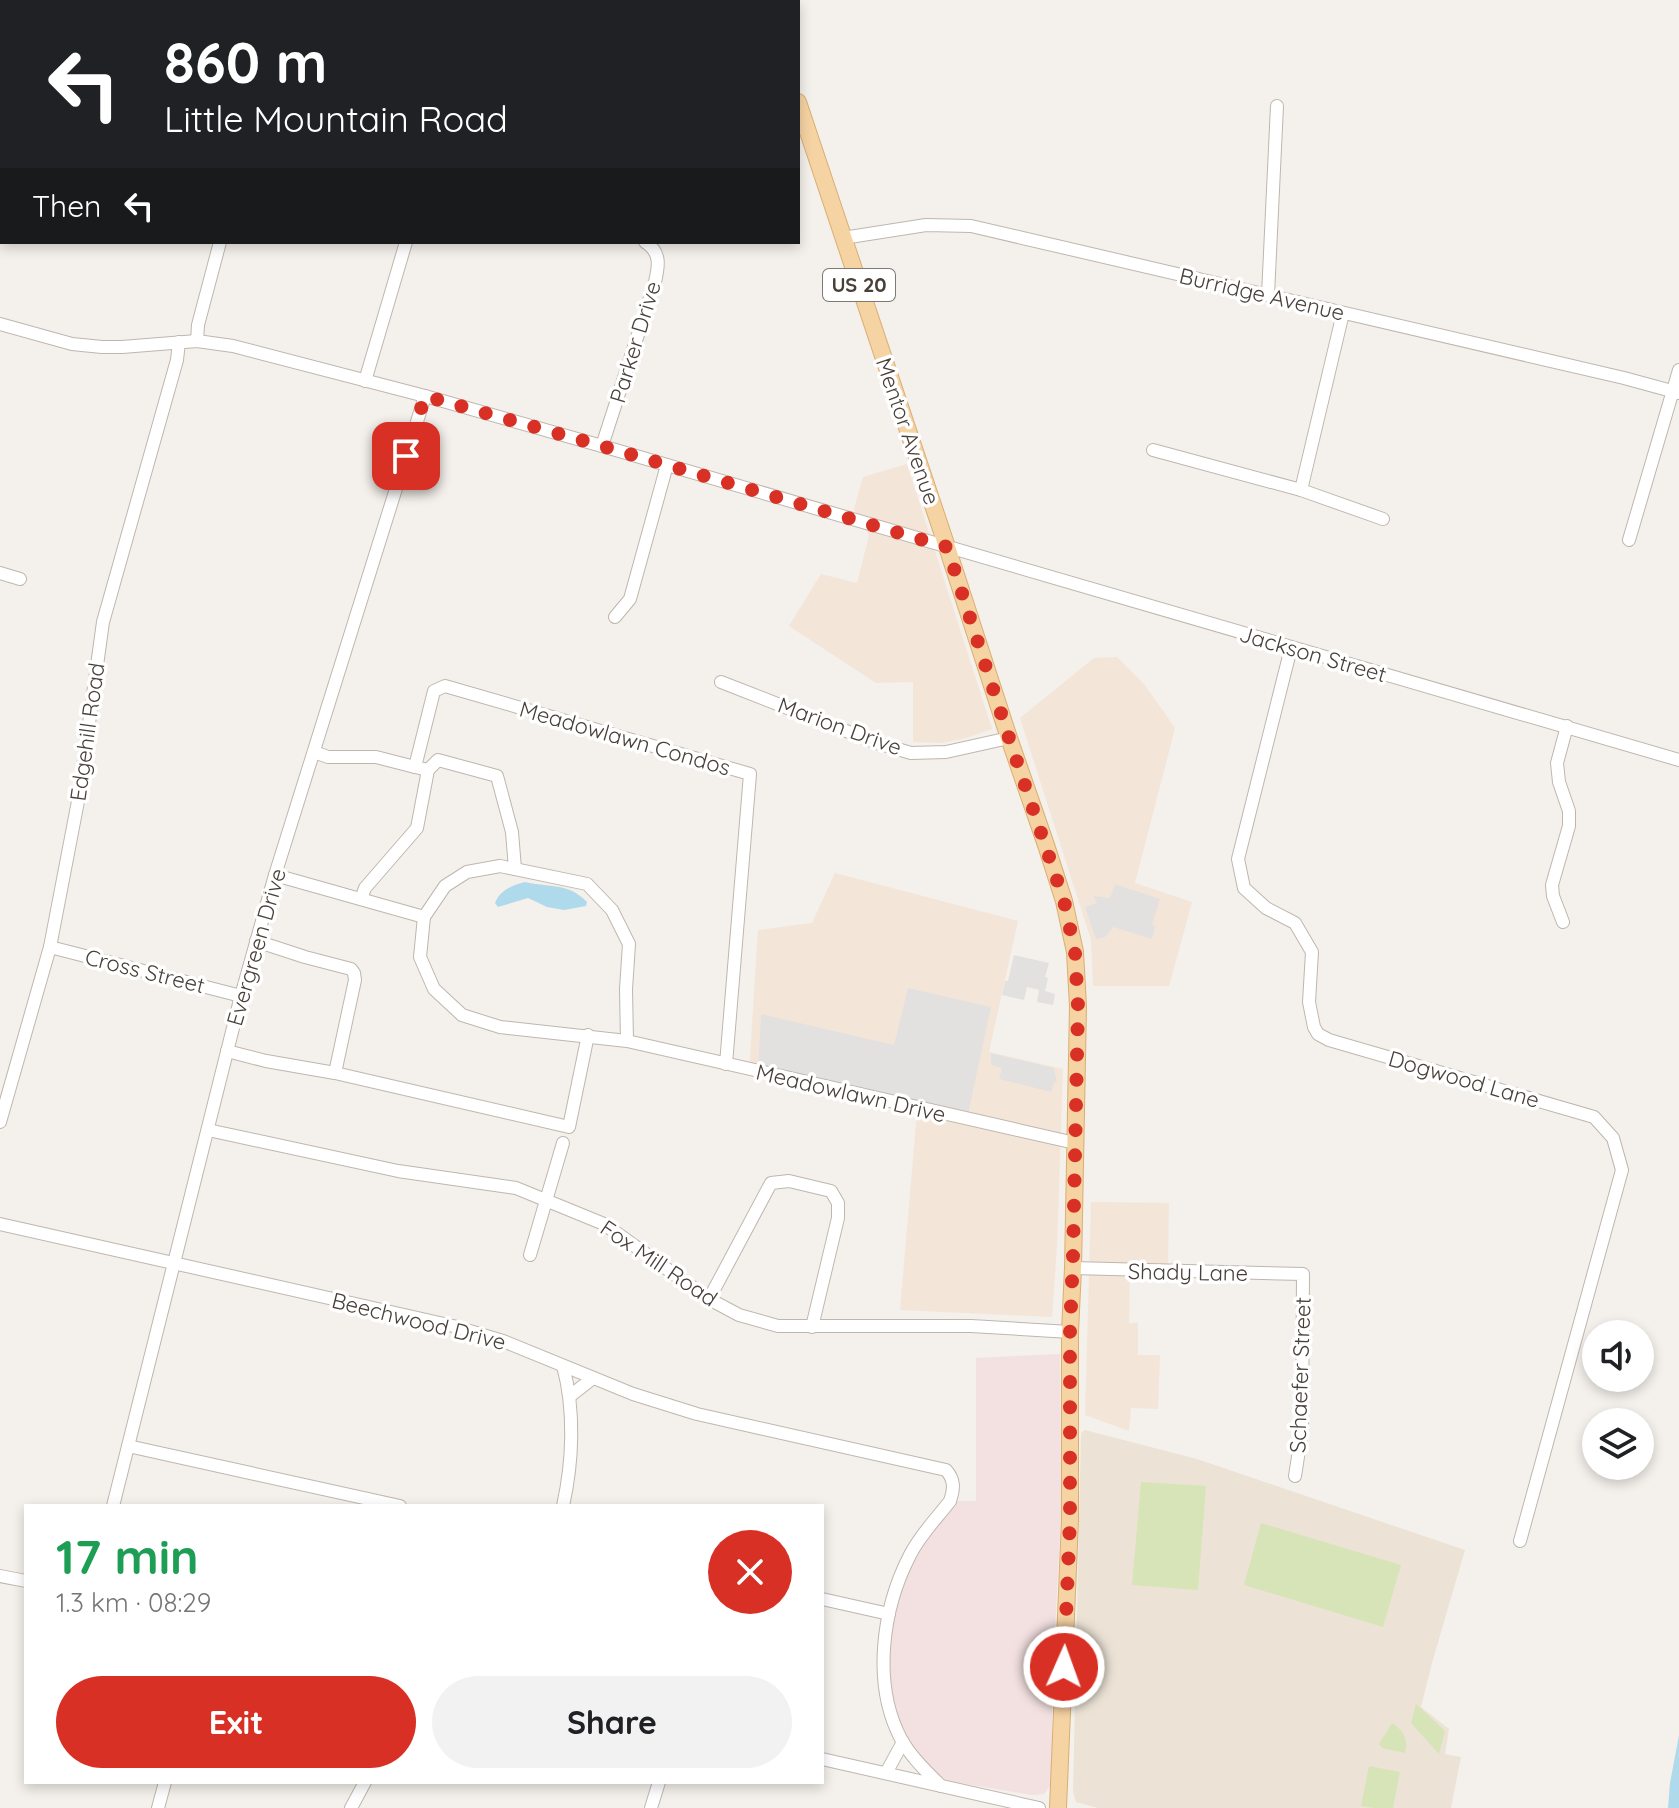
<!DOCTYPE html>
<meta charset="utf-8">
<style>
body{margin:0;font-family:Quicksand,sans-serif;background:#f2f2f2;color:#202124;height:100vh;display:flex;flex-direction:column;font-size:30px;white-space:nowrap}
*{box-sizing:border-box;margin:0}
p{font-size:26px;color:#757577}
.icon{flex:none;width:44px;height:44px;fill:none;stroke:currentColor;stroke-width:2;stroke-linecap:round;stroke-linejoin:round}
.map{position:relative;flex:1;overflow:hidden}
.details{position:absolute;left:24px;top:1504px;width:800px;height:280px;display:flex;flex-direction:column;background:#fff;border-radius:0px;box-shadow:0 4px 12px #0003}
.details>*{flex:none}
.top-card{position:absolute;left:0px;top:0px;width:800px;height:244px;box-shadow:0 4px 12px #0003;background:#202124;color:#fff;overflow:hidden}
.buttons{position:absolute;left:1582px;top:1320px;display:grid;gap:16px}
.buttons a{display:grid;place-items:center;width:72px;height:72px;border-radius:50%;background:#fff;box-shadow:0 4px 12px #0003;font-size:40px}
.pin{position:absolute;display:grid;place-items:center;width:68px;height:68px;color:#fff;margin:-34px;border-radius:16px;box-shadow:0 4px 12px #0006}
.me{position:absolute;width:88px;margin:-44px;rotate:2deg;stroke-linejoin:round;filter:drop-shadow(0 0 6px #0008)}
.turn{display:flex;align-items:center;gap:28px;height:168px;padding:0 32px;font-size:36px}
.turn .icon{width:104px;height:104px;stroke-width:2.5}
.turn b{display:block;font-size:56px;line-height:68px}
.then{display:flex;align-items:center;height:76px;padding:0 32px;background:#0003;gap:16px;font-size:30px}
.round{display:grid;place-items:center;flex:none;width:84px;height:84px;border-radius:42px;background:#f2f2f2}
.headline{display:flex;align-items:center;justify-content:space-between;height:136px;padding:0 32px}
h1{font-size:48px;font-weight:800;line-height:60px;color:#1e9e55}
.primary-button{display:flex;gap:16px;margin-top:auto;padding:16px 32px}
.primary-button a{flex:1;height:92px;border-radius:48px;background:#d93025;color:#fff;font-size:32px;font-weight:800;line-height:92px;text-align:center}
.primary-button a+a{background:#f2f2f2;color:#202124}
.map>svg:first-child{display:block}
.commercial{fill:#f4e5d9}
.education{fill:#ece3d6}
.medical{fill:#f3e0e0}
.green{fill:#d6e4b8}
.parking{fill:#e3e1df}
.water{fill:#aedaeb}
.lines{fill:none;stroke-linecap:round;stroke-linejoin:round}
.minor-casing{stroke:#bfb7ae;stroke-width:14}
.major-casing{stroke:#daae73;stroke-width:18}
.minor{stroke:#fff;stroke-width:12}
.major{stroke:#f6d3a3;stroke-width:16}
.route{stroke:#d93025;stroke-width:14;stroke-dasharray:0 25.2}
.labels{text-anchor:middle;stroke-width:7;stroke-linejoin:round;paint-order:stroke}
.shield{fill:#fff;stroke:#7f7974;stroke-width:2}
.shield-label{font-size:20px;font-weight:bold;fill:#484039}
.street-label{font-size:22px;fill:#484039;stroke:#fff}
</style>
<div class="map">
<svg width="1679" height="1808" viewBox="0 0 1679 1808">
<rect width="100%" height="100%" fill="#f4f0eb"/>
<g class="commercial">
<path d="M907,464L992,729L966,738L943,743L913,742V682L876,683L789,626L821,574L857,583L869,535L854,509L863,477Z"/>
<path d="M1117,657L1144,684L1175,728L1135,883L1192,902L1169,986H1093L1091,940L1020,718L1094,658Z"/>
<path d="M835,873L1018,921L989,1052L1063,1069L1057,1247L1052,1317L900,1310L917,1112L749,1073L758,930L812,923Z"/>
<path d="M1091,1202L1169,1203L1168,1266H1130L1129,1323H1138V1355H1160L1158,1409L1131,1408L1129,1431L1085,1415Z"/>
</g>
<path class="education" d="M1085,1430L1197,1459L1465,1550L1432,1663L1421,1707L1449,1729L1445,1754L1461,1757L1451,1808H1098L1076,1802L1073,1792L1081,1433Z"/>
<path class="medical" d="M1060,1354L1061,1514L1052,1687V1783L1044,1794L1032,1795L949,1781L939,1776L911,1747L901,1730L891,1694L888,1643L901,1590L914,1557L925,1538L956,1501H976V1358Z"/>
<g class="green">
<path d="M1141,1482L1206,1486L1198,1590L1132,1585Z"/>
<path d="M1261,1523L1401,1565L1383,1627L1244,1585Z"/>
<path d="M1416,1704L1445,1731L1439,1754L1411,1723Z"/>
<path d="M1392,1723C1403,1730 1409,1739 1405,1753L1382,1748L1379,1744Z"/>
<path d="M1369,1766L1400,1772L1393,1808H1374L1361,1806Z"/>
</g>
<g class="parking">
<path d="M1115,884L1160,899L1152,924L1155,926L1152,939L1113,927L1105,937L1096,939L1085,907L1097,903L1094,896L1110,898Z"/>
<path d="M1014,955L1049,963L1045,977L1048,978L1045,991L1055,994L1053,1005L1037,1002L1039,990L1027,987L1024,1000L1002,995L1005,981H1008Z"/>
<path d="M908,988L991,1007L967,1119L758,1072L761,1014L894,1045Z"/>
<path d="M991,1053L1054,1068L1057,1083L1054,1082L1051,1092L999,1079L1002,1068L991,1065Z"/>
</g>
<g class="water">
<path d="M525,882C549,888 568,882 587,902L586,906L564,910L547,907L528,898L498,907L495,903C500,890 513,885 525,882Z"/>
<path d="M1679,1735V1808H1668L1670,1783Z"/>
</g>
<g class="lines">
<g class="minor-casing">
<g id="minor">
<path d="M288,2V0"/>
<path d="M0,102H2"/>
<path d="M843,238L926,225L971,226L1624,378L1679,393"/>
<path d="M1268,295L1277,106"/>
<path d="M0,324L72,344L102,347H122L197,341L233,346L425,396L602,446L1679,760"/>
<path d="M197,341L198,325L220,242"/>
<path d="M365,381L406,242"/>
<path d="M602,446L655,282C659,265 661,252 645,242"/>
<path d="M1153,450L1301,490L1383,519"/>
<path d="M1301,490L1343,313"/>
<path d="M1629,540L1679,370"/>
<path d="M0,573L20,579"/>
<path d="M615,617L630,599L667,465"/>
<path d="M1291,648L1238,859L1244,888L1266,908L1295,923L1312,952L1309,1002L1314,1027L1318,1034L1329,1040L1594,1117L1613,1138L1622,1170L1520,1541"/>
<path d="M721,682L877,743L911,753L946,752L1009,738"/>
<path d="M314,752L328,757H376L415,767"/>
<path d="M428,770L438,760L497,776L512,832L515,869"/>
<path d="M275,875L424,917"/>
<path d="M361,899L365,888L417,828L428,770L415,767L434,691L445,686L750,774L726,1064"/>
<path d="M1563,922L1553,896L1552,885L1569,826V811L1559,782L1557,763L1567,726"/>
<path d="M256,941L305,957L351,969L354,973L355,980L335,1073"/>
<path d="M50,947L241,996"/>
<path d="M627,1041L626,989L629,944L612,910L587,884L500,866L467,872L445,886L424,917L420,957L434,989L462,1015L500,1027L627,1041L1075,1143"/>
<path d="M227,1051L266,1061L335,1073L569,1127L588,1035"/>
<path d="M0,1122L50,947L79,796L103,622L177,360L179,342"/>
<path d="M208,1130L398,1171L516,1188L604,1224L709,1299L739,1315L778,1326H971L1070,1332"/>
<path d="M0,1224L453,1326L503,1341L633,1394L697,1414L946,1470C955,1480 954,1489 950,1501C936,1519 920,1535 910,1555C882,1609 872,1684 901,1739C911,1757 927,1772 941,1786"/>
<path d="M530,1255L563,1143"/>
<path d="M1073,1268L1303,1274L1302,1431L1295,1476"/>
<path d="M709,1299L771,1183L789,1181L831,1191L838,1203V1218L812,1327"/>
<path d="M570,1396L593,1378"/>
<path d="M128,1446L400,1506"/>
<path d="M113,1506L241,996L275,875L425,396"/>
<path d="M563,1506C573,1461 575,1410 563,1366"/>
<path d="M0,1576L26,1581"/>
<path d="M822,1599L889,1614"/>
<path d="M822,1759L1039,1808"/>
<path d="M886,1773L903,1742"/>
<path d="M158,1808L165,1782"/>
<path d="M351,1808L365,1782"/>
<path d="M651,1808L659,1782"/>
</g>
</g>
<g class="major-casing">
<g id="major">
<path d="M764,0L765,2"/>
<path d="M798,102L947,547L1009,738L1046,845L1064,901L1075,952L1078,1006L1073,1268L1070,1332V1520L1058,1808"/>
</g>
</g>
<use href="#minor" class="minor"/>
<use href="#major" class="major"/>
</g>
<g class="lines">
<path class="route" d="M406,456L425,396L602,446L947,547L1009,738L1064,901L1075,952L1078,1006L1073,1256L1070,1332V1520L1064,1667"/>
</g>
<g class="labels">
<rect class="shield" x="823" y="269" width="72" height="32" rx="6"/>
<g class="shield-label">
<text x="859" y="292">US 20</text>
</g>
<g class="street-label">
<text transform="translate(1262 294) rotate(13)" y="8">Burridge Avenue</text>
<text transform="translate(635 342) rotate(-73)" y="8">Parker Drive</text>
<text transform="translate(908 431) rotate(71)" y="8">Mentor Avenue</text>
<text transform="translate(1313 654) rotate(16)" y="8">Jackson Street</text>
<text transform="translate(840 726) rotate(20)" y="8">Marion Drive</text>
<text transform="translate(87 732) rotate(-82)" y="8">Edgehill Road</text>
<text transform="translate(625 738) rotate(16)" y="8">Meadowlawn Condos</text>
<text transform="translate(256 947) rotate(-74)" y="8">Evergreen Drive</text>
<text transform="translate(145 971) rotate(14)" y="8">Cross Street</text>
<text transform="translate(1464 1079) rotate(16)" y="8">Dogwood Lane</text>
<text transform="translate(851 1093) rotate(13)" y="8">Meadowlawn Drive</text>
<text transform="translate(659 1263) rotate(34)" y="8">Fox Mill Road</text>
<text transform="translate(1188 1272) rotate(1)" y="8">Shady Lane</text>
<text transform="translate(419 1321) rotate(14)" y="8">Beechwood Drive</text>
<text transform="translate(1300 1375) rotate(-88)" y="8">Schaefer Street</text>
</g>
</g>
</svg>
<div class="buttons">
<a><svg class="icon" aria-label="sound" viewBox="0 0 24 24"><path d="M4 9h4l5-4v14l-5-4H4zM17 9q2 3 0 6"/></svg></a>
<a><svg class="icon" aria-label="layers" viewBox="0 0 24 24"><path d="M12 4l9 5-9 5-9-5zM3 14l9 5 9-5"/></svg></a>
</div>
<div class="pin" style="left:406px;top:456px;background:#d93025"><svg class="icon" aria-label="arrive" viewBox="0 0 24 24"><path d="M6 21V4h12l-3 4 3 4H6"/></svg></div>
<svg class="me" style="left:1064px;top:1667px" viewBox="-20 -20 40 40"><circle r="17" fill="#d93025" stroke="#fff" stroke-width="3"/><path d="M0-11L8 9 0 5-8 9z" fill="#fff"/></svg>
<div class="top-card">
<div class="turn"><svg class="icon" aria-label="left" viewBox="0 0 24 24"><path d="M17 20v-9H6M10 6l-5 5 5 5"/></svg><div><b>860 m</b>Little Mountain Road</div></div>
<div class="then">Then<svg class="icon" aria-label="left" viewBox="0 0 24 24"><path d="M17 20v-9H6M10 6l-5 5 5 5"/></svg></div>
</div>
<section class="details">
<div class="headline"><div><h1>17 min</h1><p>1.3 km · 08:29</p></div><a class="round" style="background:#d93025;color:#fff"><svg class="icon" aria-label="close" viewBox="0 0 24 24"><path d="M6 6l12 12M18 6L6 18"/></svg></a></div>
<div class="primary-button"><a>Exit</a><a>Share</a></div>
</section>
</div>
